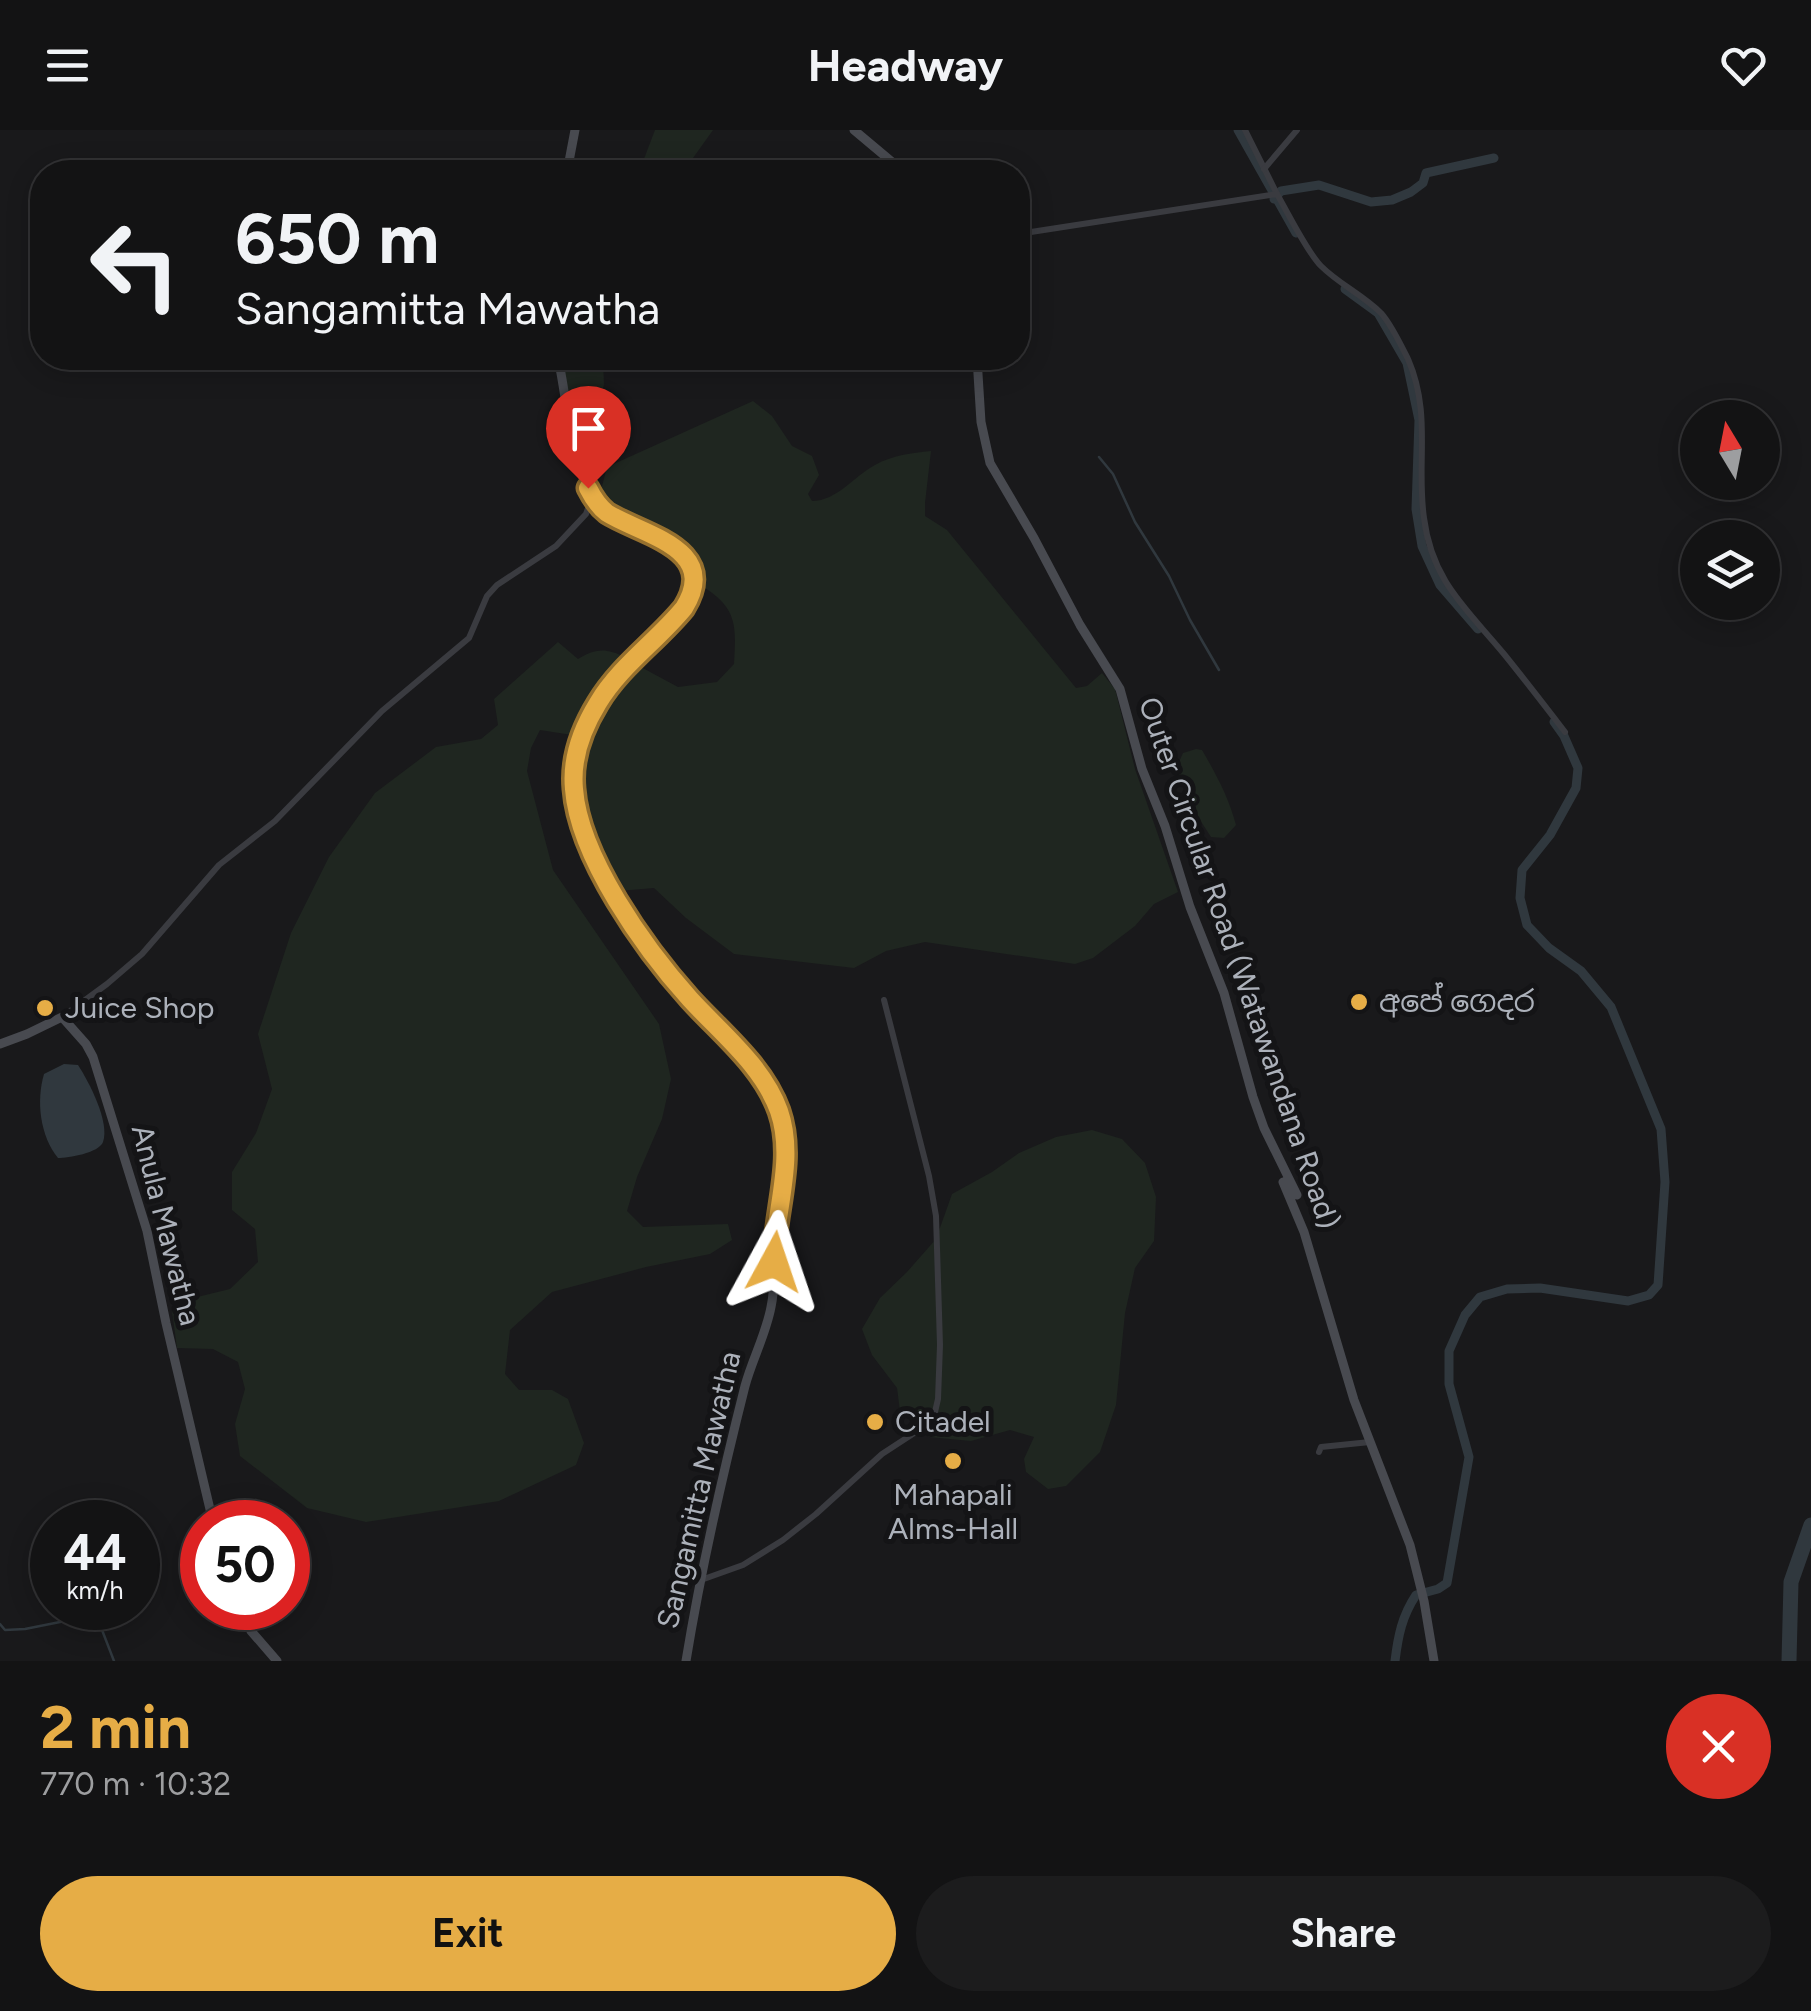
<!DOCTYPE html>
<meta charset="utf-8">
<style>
body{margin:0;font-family:Figtree,"Noto Sans Sinhala",sans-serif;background:#1c1c1d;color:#f1f3f6;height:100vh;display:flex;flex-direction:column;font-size:38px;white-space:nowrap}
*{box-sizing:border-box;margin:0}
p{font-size:32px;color:#9d9ea0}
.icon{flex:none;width:55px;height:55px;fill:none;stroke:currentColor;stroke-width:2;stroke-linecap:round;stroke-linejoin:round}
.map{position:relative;height:1531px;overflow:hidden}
.sheet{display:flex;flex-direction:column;background:#131314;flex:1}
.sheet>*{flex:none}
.banner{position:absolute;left:30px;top:30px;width:1000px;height:210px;border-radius:40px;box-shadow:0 5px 25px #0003,0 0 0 2px #323234;background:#131314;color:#f1f3f6;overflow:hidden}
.needle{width:65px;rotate:350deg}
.controls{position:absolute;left:1680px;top:270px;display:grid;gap:20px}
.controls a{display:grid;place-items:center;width:100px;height:100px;border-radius:50%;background:#131314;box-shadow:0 5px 25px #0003,0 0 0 2px #323234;font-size:50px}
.speed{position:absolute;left:30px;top:1370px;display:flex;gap:20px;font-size:50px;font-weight:700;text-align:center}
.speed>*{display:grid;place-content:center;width:130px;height:130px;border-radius:50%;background:#131314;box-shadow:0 5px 25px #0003,0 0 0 2px #323234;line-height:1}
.speed small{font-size:25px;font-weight:400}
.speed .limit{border:15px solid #d22;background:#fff;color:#111}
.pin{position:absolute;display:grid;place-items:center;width:85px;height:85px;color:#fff;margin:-102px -42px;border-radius:50% 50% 50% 0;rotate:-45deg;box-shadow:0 0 10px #0007}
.pin .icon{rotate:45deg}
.me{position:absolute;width:110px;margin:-55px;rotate:5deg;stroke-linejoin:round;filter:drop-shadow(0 0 8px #0008)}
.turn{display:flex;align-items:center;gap:35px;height:210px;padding:0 40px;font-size:45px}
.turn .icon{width:130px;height:130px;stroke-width:2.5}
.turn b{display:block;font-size:70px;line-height:85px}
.round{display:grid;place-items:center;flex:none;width:105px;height:105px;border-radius:52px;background:#1c1c1d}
.summary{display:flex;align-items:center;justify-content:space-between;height:170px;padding:0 40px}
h1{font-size:60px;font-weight:700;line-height:75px;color:#e6ad46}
.cta{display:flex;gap:20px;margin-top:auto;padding:20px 40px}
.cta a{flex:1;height:115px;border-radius:60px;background:#e6ad46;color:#111;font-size:40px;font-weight:700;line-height:115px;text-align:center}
.cta a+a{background:#1c1c1d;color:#f1f3f6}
header{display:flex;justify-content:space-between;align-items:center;height:130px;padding:0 40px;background:#131314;font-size:45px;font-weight:700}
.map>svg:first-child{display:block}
.green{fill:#1f2620}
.water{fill:#30383e}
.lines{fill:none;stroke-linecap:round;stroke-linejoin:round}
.stream{stroke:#30383e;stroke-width:2.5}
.canal{stroke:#30383e;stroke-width:9}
.river{stroke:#30383e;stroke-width:15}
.minor{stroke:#3a3b40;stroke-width:6}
.secondary{stroke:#484a50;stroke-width:9}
.route-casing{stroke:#96702e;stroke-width:25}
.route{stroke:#e6ad46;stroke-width:18}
.poi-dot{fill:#e6ad46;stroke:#141416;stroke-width:4}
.labels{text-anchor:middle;stroke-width:10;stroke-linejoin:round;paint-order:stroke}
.street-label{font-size:30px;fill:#acb1ba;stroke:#141416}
.poi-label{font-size:30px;fill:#acb1ba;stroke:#141416;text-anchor:start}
</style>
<header><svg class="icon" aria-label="menu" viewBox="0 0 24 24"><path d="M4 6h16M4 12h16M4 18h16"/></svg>Headway<svg class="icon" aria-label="heart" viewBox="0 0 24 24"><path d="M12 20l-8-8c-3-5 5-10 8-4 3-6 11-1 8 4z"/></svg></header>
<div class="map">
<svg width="1811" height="1531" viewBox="0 0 1811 1531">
<rect width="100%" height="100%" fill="#19191b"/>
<g class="green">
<path d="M655,0H713L683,42H639Z"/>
<path d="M561,228H603L604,255L597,275L594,332L591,342H583L579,326Z"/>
<path d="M753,271L772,286L792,316L812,326L819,345L808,364L812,371C837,371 854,346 875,335C893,325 911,323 931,321L925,373V386L947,400L1076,558L1087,556L1102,543L1115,559L1135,639L1178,762L1154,774L1135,796L1093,828L1075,834L925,812L886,821L854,838L734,824L686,788L654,758L618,761C608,736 580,675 581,651C583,606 612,570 639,536L678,557L717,552L734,534C736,498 738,479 705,458C694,416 674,405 637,386C619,377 611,379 601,360L607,337Z"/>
<path d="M558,512L578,529C596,518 606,518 625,527L594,566L572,605L540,600L531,618L527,641L553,740L659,894L671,949L662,989L637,1047L627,1081L643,1097L728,1094L732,1110L710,1124L646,1137L552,1162L510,1200L505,1244L519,1260H552L568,1269L584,1313L576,1335L499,1371L366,1392L307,1378L240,1326L235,1294L245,1259L238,1232L213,1219L177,1218L172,1181L185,1170L230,1159L258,1132L255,1099L232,1080V1042L256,1003L272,959L258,904L291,803L329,727L375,663L436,617L481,609L498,595L494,569Z"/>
<path d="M1196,619L1202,620C1216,644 1229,668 1236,695L1224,708L1211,707L1191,676L1180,646L1175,641L1183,623Z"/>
<path d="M1092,1000L1122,1009L1145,1033L1156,1067L1154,1111L1135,1138L1125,1183L1116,1275L1100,1322L1066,1356L1048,1359L1026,1342L1024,1329L1034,1307L1010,1300L971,1311L929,1307L900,1281L897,1258L872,1225L862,1199L880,1168L907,1142L936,1109L952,1064L992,1042L1019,1023L1056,1007Z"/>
</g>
<path class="water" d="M64,934L78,935C89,952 110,992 103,1012C99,1023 68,1028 58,1028C40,1006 36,971 44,944Z"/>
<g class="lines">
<g class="stream">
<path d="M1099,327L1113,344L1135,392L1169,446L1190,490L1219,540"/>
<path d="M0,1494L5,1500L25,1499L90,1486L97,1487L114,1531"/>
</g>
<g class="canal">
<path d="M1238,0L1296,103"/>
<path d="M1274,69L1281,61L1319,55L1371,72L1392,70L1411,62L1423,53L1426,43L1494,28"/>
<path d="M1345,159L1378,183L1407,233L1419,290L1416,379L1422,416L1440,455L1478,499"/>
<path d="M1395,1531C1398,1506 1402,1486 1416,1465L1438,1459L1447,1453L1469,1327L1449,1254V1221L1465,1185L1480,1167L1507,1159L1540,1158L1628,1171L1649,1165L1658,1155L1665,1052L1661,999L1611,877L1581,841L1549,818L1527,795L1520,768L1522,740L1550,705L1576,658L1578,638L1564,606L1554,592"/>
</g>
<path class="river" d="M1789,1531L1791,1452L1811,1395"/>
<g class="minor">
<path d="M1245,0L1277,64"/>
<path d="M1264,39L1297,0"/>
<path d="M1018,104L1277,64C1288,83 1307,122 1321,136C1339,154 1363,165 1381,183C1391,194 1401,215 1408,229C1432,284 1416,333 1424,388C1432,451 1466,478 1504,524C1525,550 1545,576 1565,602"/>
<path d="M62,887L107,854L142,824L219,735L275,691L382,581L469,508L487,466L497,455L556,416L586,384L592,367"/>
<path d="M1319,1322L1321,1317L1370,1312"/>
<path d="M701,1450L743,1435L783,1410L816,1384L882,1324L928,1294L935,1282L938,1269L940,1215L936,1086L929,1046L884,870"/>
</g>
<g class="secondary">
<path d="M854,0L904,42"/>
<path d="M567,42L575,0"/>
<path d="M558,228C567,268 571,336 594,370C619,405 728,410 684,478C657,511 620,536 597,573C582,600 571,628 574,659C579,734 661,839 711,891C741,922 780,958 784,1003C787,1039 779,1074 775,1109C773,1132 776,1155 771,1177C766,1204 752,1230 745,1256C722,1347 701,1439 686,1531"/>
<path d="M977,228L981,292L990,333L1034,408L1080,495L1120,559L1142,639L1165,696L1190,777L1224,863L1253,967L1264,998L1297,1065L1283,1052L1304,1102L1354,1270L1410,1415L1424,1471L1434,1531"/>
<path d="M0,914L27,904L62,887L86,914L93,927L147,1101L166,1193L213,1392"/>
<path d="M240,1478L251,1501L277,1531"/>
</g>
</g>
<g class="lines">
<g class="route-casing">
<path id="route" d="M588,358C593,368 598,376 607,383C642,405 721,418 684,478C657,511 620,536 598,573C582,599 571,628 574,659C579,727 645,819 690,869C721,903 763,936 779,981C796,1030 774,1082 774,1132"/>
</g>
<use href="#route" class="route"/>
</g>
<g class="poi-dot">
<circle cx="1359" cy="872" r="10"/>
<circle cx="45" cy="878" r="10"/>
<circle cx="875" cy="1292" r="10"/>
<circle cx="953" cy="1331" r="10"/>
</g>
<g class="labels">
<g class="street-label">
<text transform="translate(1239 833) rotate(71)" y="10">Outer Circular Road (Watawandana Road)</text>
<text transform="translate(166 1095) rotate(76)" y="10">Anula Mawatha</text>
<text transform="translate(699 1360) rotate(-77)" y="10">Sangamitta Mawatha</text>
</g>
<g class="poi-label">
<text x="1379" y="882">අපේ ගෙදර</text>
<text x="65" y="888">Juice Shop</text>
<text x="895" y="1302">Citadel</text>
<text x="953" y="1375" text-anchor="middle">Mahapali<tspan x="953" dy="34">Alms-Hall</tspan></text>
</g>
</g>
</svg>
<div class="controls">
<a><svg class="needle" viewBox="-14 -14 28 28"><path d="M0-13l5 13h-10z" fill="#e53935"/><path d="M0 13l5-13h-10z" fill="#9d9ea0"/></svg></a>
<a><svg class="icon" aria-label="layers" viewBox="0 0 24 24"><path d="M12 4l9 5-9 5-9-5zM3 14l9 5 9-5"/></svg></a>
</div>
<div class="speed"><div>44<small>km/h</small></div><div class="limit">50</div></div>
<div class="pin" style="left:588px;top:358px;background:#d93025"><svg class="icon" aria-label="arrive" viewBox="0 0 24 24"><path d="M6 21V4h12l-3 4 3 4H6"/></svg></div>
<svg class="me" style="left:774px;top:1132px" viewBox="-20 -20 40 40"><path d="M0-17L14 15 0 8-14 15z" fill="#e6ad46" stroke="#fff" stroke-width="4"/></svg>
<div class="banner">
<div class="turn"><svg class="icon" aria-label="left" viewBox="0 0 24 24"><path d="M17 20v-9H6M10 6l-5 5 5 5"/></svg><div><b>650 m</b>Sangamitta Mawatha</div></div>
</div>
</div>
<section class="sheet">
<div class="summary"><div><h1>2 min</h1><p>770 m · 10:32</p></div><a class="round" style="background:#d93025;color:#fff"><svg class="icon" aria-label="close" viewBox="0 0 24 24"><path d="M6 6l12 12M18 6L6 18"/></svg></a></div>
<div class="cta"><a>Exit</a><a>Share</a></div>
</section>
